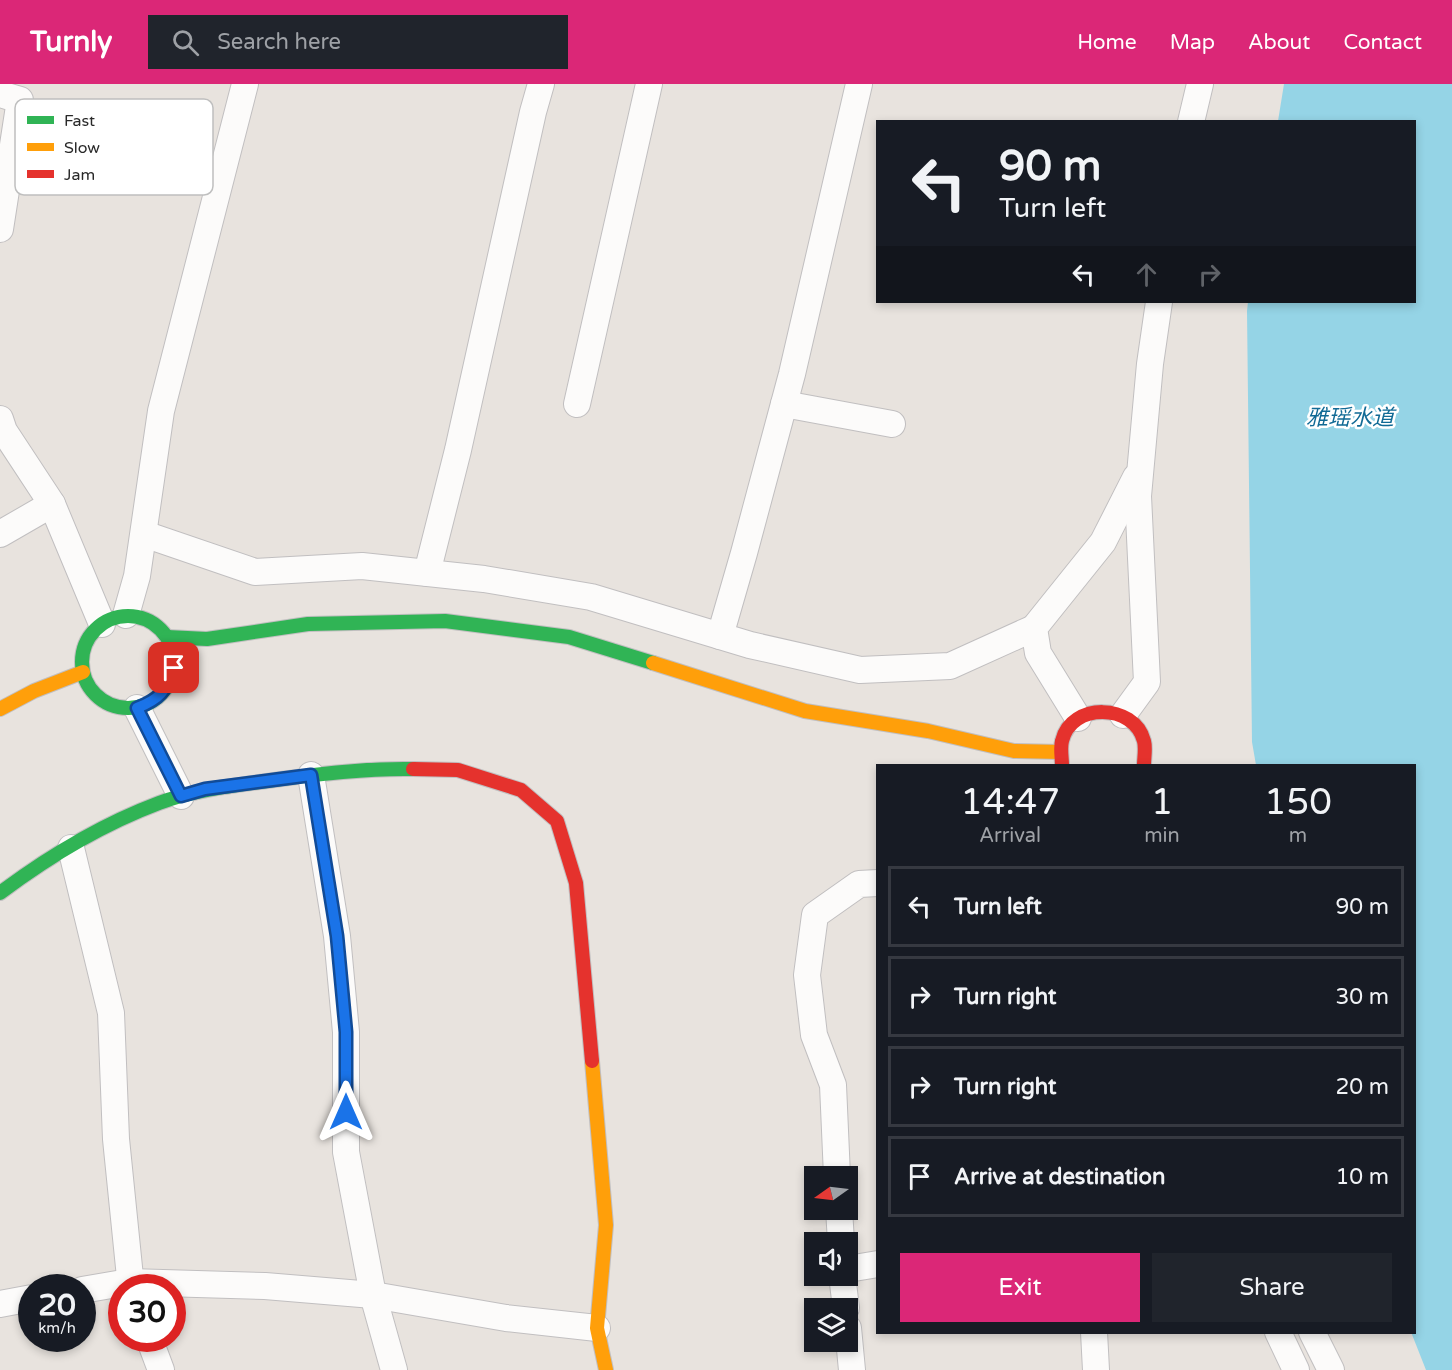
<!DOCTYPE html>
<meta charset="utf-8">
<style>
body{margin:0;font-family:"Varela Round","Noto Sans SC",sans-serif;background:#20242c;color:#f1f3f6;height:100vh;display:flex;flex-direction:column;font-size:22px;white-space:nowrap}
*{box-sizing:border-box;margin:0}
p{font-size:20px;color:#9ea1a6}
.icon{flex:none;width:33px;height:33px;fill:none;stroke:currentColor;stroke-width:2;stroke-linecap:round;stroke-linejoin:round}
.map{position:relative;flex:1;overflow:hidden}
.side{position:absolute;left:876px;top:680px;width:540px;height:570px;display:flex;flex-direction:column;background:#171b24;border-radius:0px;box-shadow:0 3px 9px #0003}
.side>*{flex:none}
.banner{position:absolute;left:876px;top:36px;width:540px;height:183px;border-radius:0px;box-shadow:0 3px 9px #0003;background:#171b24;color:#f1f3f6;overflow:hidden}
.needle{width:39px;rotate:256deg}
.controls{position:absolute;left:804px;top:1082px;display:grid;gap:12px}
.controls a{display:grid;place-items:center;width:54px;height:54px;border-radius:0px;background:#171b24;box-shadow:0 3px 9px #0003;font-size:30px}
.speed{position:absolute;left:18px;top:1190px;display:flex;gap:12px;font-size:30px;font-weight:700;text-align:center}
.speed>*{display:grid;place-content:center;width:78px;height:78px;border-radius:50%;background:#171b24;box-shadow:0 3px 9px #0003;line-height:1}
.speed small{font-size:15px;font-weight:400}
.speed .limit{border:9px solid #d22;background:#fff;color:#111}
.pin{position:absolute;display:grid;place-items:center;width:51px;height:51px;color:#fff;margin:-26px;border-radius:12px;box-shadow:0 3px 9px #0006}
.me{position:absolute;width:66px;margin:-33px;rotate:0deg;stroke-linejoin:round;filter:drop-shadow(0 0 4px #0008)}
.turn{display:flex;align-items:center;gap:21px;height:126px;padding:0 24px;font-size:27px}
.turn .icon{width:78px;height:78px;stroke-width:2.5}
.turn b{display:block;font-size:42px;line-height:51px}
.lanes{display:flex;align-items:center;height:57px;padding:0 24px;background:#0003;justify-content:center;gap:30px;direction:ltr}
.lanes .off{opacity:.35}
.eta{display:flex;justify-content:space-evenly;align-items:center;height:102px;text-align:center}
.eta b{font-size:36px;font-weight:600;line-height:42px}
.button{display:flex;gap:12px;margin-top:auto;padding:12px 24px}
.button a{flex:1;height:69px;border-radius:0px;background:#db2777;color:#fff;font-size:24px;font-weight:600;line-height:69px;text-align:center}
.button a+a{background:#20242c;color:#f1f3f6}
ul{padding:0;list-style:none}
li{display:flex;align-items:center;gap:18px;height:81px;margin:0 12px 9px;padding:0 12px;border:3px solid #363941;border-radius:0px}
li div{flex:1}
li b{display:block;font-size:22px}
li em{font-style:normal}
header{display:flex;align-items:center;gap:36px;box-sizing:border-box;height:84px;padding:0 30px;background:#db2777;color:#fff}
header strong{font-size:28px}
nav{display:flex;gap:33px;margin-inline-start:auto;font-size:21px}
.search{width:420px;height:54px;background:#20242c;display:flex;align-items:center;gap:15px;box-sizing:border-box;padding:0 21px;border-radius:0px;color:#9ea1a6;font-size:22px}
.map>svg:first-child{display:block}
.water{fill:#95d4e6}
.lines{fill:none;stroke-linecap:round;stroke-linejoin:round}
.street-casing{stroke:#c1bfc0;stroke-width:28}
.fast-casing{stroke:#c1bfc0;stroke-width:16}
.slow-casing{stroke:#c1bfc0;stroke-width:16}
.jam-casing{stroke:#c1bfc0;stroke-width:16}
.street{stroke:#fcfbfa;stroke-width:26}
.fast{stroke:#30b455;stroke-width:14}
.slow{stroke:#ff9f0a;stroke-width:14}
.jam{stroke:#e5322d;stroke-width:14}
.route-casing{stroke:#114b97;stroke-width:15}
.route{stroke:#1a73e8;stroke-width:10}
.labels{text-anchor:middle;stroke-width:5;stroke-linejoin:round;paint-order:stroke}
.water-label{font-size:22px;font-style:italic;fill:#116a95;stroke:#fff}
.key{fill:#fff;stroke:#bfbfbf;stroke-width:1.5}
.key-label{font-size:16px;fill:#292929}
</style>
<header>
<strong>Turnly</strong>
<div class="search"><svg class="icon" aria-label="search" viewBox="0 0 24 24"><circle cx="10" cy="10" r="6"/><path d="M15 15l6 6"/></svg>Search here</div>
<nav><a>Home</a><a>Map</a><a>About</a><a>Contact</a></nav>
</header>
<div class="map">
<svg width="1452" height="1286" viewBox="0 0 1452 1286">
<rect width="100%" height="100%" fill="#e8e3de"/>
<path class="water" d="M1284,0H1452V1286H1426L1411,1248H1414V681H1256L1252,658L1247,227L1248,218H1414V38L1278,37Z"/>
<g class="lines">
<g class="street-casing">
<g id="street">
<path d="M0,10L20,16L0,145"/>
<path d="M1191,38L1200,0"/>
<path d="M577,320L649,0"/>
<path d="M784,320L892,340"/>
<path d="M0,335L4,347L52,420L102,540"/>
<path d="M0,450L52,420"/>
<path d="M144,450L255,488L362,482L484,495L591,513L750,561L860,586L950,582L1034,544"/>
<path d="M427,489L458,366L533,28L541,0"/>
<path d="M126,531L137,492L161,327L245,0"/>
<path d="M720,552L744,469L792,290L859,0"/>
<path d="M137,624L181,712"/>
<path d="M1123,631L1147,598L1138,412L1150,280L1159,218"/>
<path d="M1078,634L1038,569L1034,544L1103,458L1136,393"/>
<path d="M311,691L337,852L346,948V1068L373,1211L394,1286"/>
<path d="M71,764L111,929L116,1055L131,1203"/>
<path d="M837,1092L833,1001L814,951L807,891L815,831L859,800L878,799"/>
<path d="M839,1125L841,1158"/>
<path d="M848,1185L878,1180"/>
<path d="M842,1191L846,1224"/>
<path d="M82,1206L129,1198L265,1202L373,1211L506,1234L597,1244"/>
<path d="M0,1220L32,1214"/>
<path d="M848,1244L852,1286"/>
<path d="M1094,1248L1096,1286"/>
<path d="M1278,1248L1296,1286"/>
<path d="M1312,1248L1331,1286"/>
<path d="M149,1254L161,1286"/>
</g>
</g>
<g class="fast-casing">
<g id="fast">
<circle cx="128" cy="578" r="46"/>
<path d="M167,553L207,555L308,540L445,537L569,553L653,579"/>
<path d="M0,809C48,773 103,740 159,719C194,706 230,702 267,697C315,690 365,684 413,685"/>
</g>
</g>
<g class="slow-casing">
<g id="slow">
<path d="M653,579L805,627L928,647L1014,667L1061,668"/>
<path d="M0,625L34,607L83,588"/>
<path d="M592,977L606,1141L597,1244L606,1286"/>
</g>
</g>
<g class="jam-casing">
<g id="jam">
<path d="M1062,681C1062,674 1060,664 1062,657C1071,618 1134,619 1144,657C1146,664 1144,674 1144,681"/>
<path d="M413,685L458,686L521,706L557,737L576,799L592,977"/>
</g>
</g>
<use href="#street" class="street"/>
<use href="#fast" class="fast"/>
<use href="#slow" class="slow"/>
<use href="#jam" class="jam"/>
</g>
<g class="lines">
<g class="route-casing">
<path id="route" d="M174,584C166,607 160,615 137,624L181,712L205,705L311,691L337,852L346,948V1028"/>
</g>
<use href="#route" class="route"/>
</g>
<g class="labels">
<g class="water-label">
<text x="1350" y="341">雅瑶水道</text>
</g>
</g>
<rect x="15" y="15" width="198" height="96" rx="9" class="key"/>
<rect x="27" y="32" width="27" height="8" fill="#30b455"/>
<rect x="27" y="59" width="27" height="8" fill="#ff9f0a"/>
<rect x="27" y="86" width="27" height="8" fill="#e5322d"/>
<g class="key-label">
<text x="64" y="42">Fast</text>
<text x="64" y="69">Slow</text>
<text x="64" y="96">Jam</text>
</g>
</svg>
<div class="controls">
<a><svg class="needle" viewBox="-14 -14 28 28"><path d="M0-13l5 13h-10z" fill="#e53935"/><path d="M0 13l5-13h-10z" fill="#9ea1a6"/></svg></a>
<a><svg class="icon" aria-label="sound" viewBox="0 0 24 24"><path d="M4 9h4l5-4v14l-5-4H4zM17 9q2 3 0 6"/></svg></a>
<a><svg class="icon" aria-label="layers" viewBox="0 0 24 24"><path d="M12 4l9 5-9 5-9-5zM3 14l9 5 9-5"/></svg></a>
</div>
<div class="speed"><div>20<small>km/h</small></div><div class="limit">30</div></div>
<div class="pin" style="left:174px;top:584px;background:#d93025"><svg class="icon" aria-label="arrive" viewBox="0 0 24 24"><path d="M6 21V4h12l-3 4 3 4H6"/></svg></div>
<svg class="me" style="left:346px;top:1028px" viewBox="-20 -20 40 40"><path d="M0-17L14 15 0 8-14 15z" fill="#1a73e8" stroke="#fff" stroke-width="4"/></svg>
<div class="banner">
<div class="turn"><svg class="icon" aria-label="left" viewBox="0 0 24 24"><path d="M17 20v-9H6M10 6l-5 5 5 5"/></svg><div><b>90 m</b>Turn left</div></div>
<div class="lanes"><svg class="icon" aria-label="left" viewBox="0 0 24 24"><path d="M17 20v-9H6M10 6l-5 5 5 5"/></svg><svg class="icon off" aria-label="ahead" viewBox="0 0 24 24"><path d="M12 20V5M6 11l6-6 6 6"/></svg><svg class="icon off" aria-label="right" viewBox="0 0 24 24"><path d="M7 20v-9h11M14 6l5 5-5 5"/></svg></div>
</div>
<section class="side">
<div class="eta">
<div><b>14:47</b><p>Arrival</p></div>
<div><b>1</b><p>min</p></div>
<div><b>150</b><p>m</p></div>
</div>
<ul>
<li><svg class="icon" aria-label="left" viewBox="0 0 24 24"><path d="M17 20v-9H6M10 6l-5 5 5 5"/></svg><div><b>Turn left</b></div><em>90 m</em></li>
<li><svg class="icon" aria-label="right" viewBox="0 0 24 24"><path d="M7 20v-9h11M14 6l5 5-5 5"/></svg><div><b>Turn right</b></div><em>30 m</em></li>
<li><svg class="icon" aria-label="right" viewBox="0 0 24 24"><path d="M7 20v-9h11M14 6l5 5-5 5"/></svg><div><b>Turn right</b></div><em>20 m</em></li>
<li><svg class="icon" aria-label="arrive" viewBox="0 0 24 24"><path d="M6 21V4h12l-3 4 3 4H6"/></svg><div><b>Arrive at destination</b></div><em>10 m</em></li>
</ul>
<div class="button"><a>Exit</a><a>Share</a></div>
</section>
</div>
